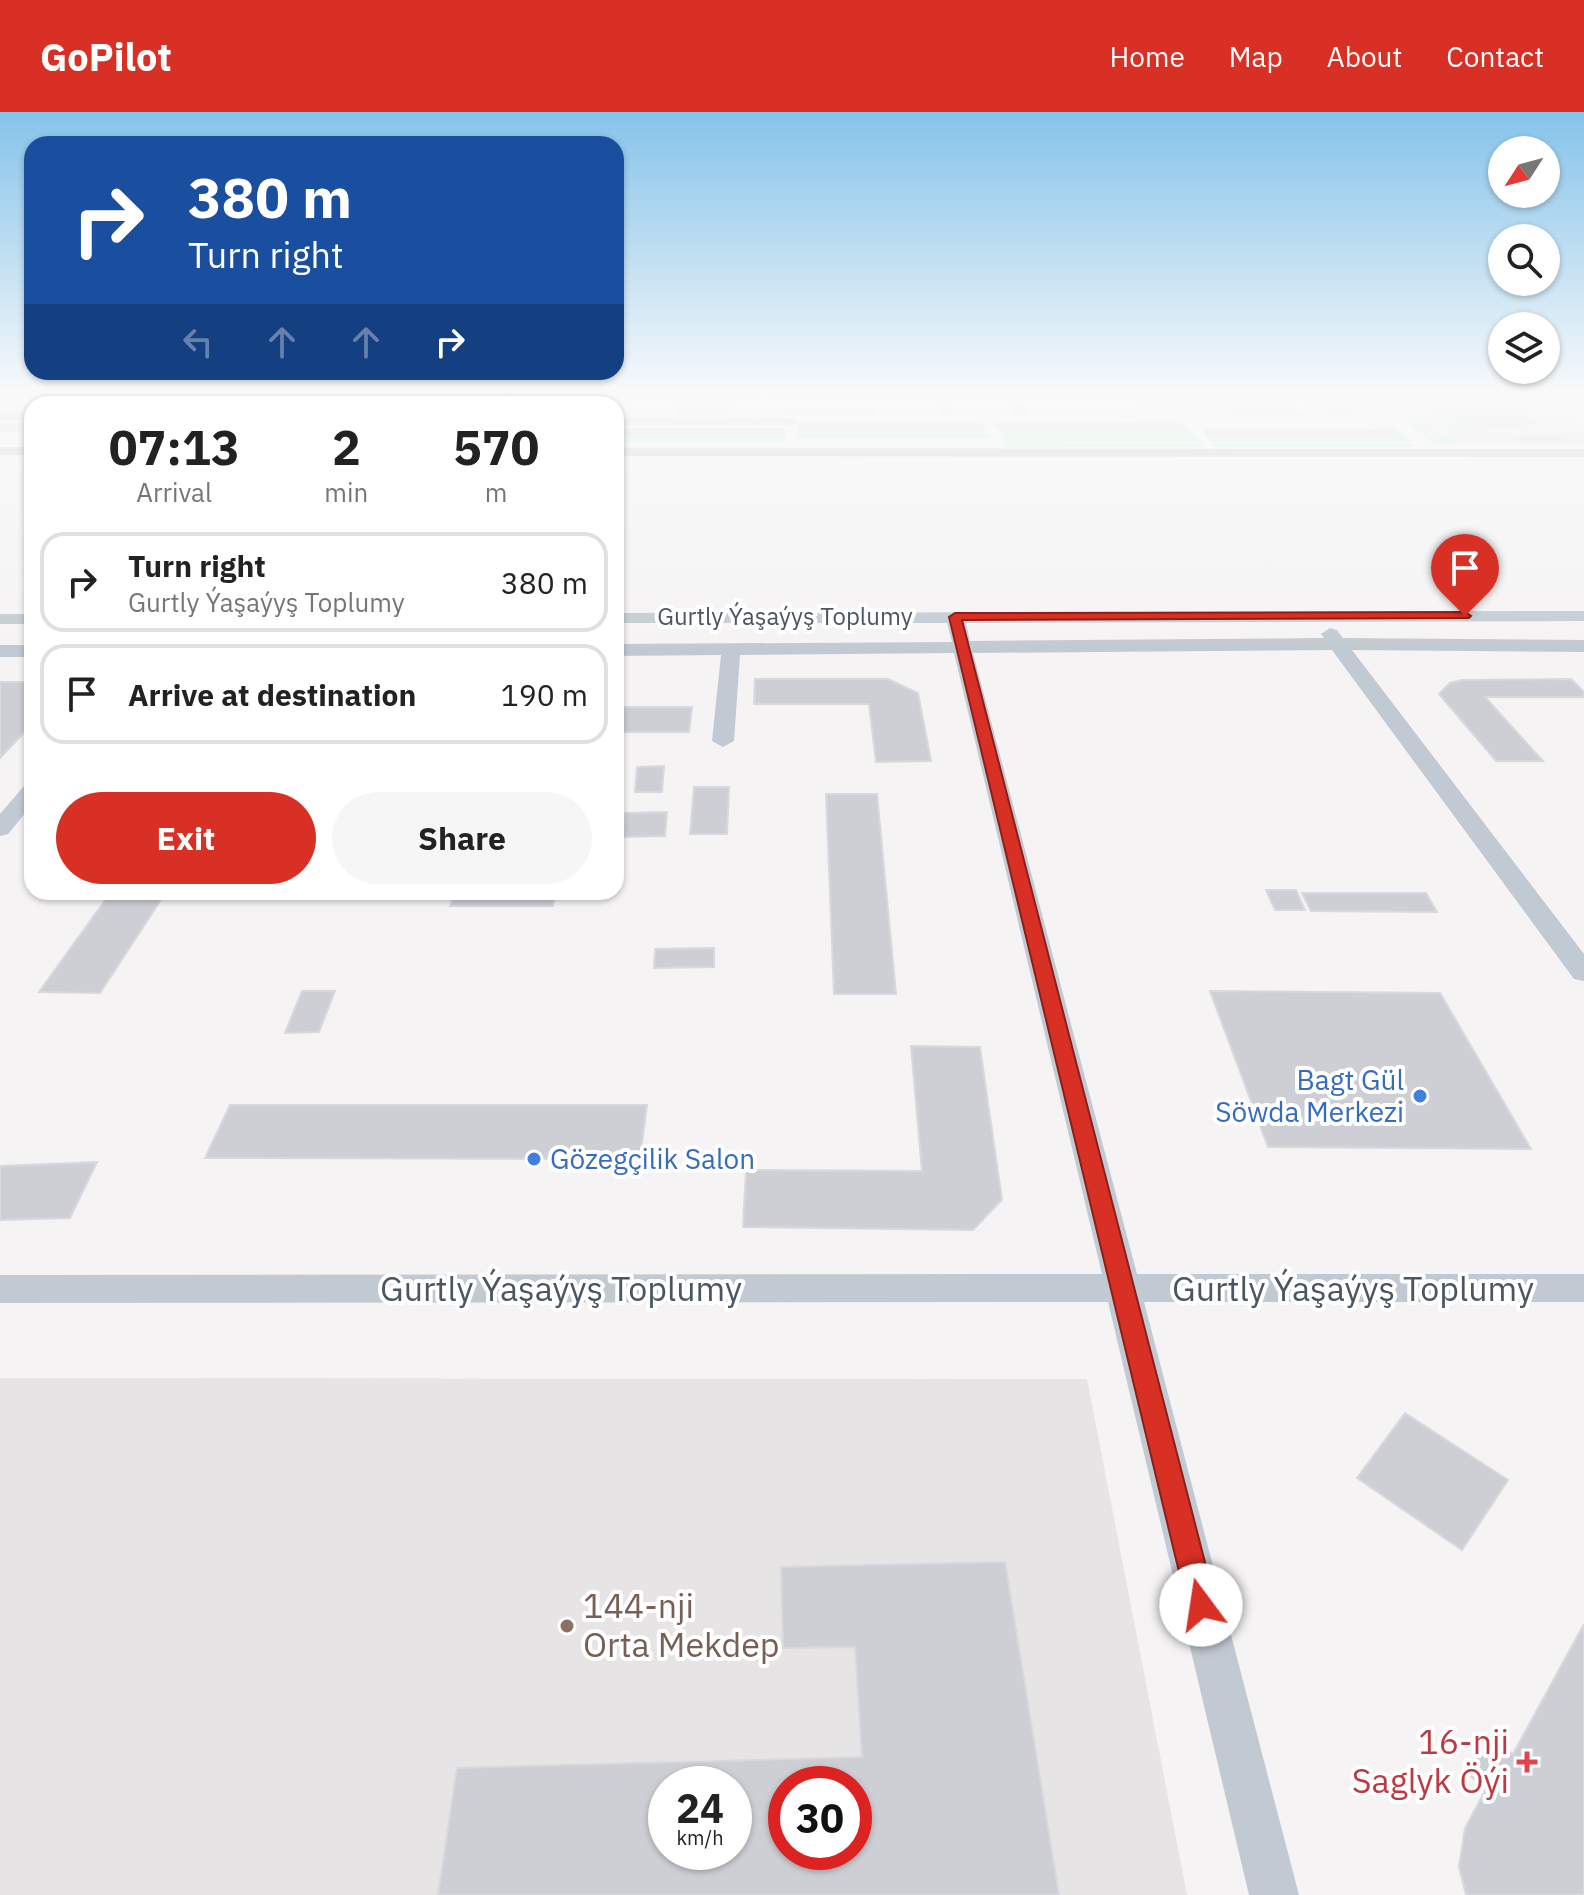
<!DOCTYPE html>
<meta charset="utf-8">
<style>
body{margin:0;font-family:"IBM Plex Sans",sans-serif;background:#f6f6f6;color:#222;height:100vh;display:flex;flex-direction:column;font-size:30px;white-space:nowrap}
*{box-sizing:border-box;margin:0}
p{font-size:26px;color:#767676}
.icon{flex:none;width:44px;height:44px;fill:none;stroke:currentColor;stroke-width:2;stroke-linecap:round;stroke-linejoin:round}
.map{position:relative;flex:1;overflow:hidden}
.panel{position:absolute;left:24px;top:284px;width:600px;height:504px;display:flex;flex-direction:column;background:#fff;border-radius:24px;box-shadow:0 2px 6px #0004}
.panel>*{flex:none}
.hud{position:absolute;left:24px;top:24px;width:600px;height:244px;border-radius:24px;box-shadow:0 2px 6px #0004;background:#1a4fa0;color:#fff;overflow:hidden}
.needle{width:52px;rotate:234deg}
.fabs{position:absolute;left:1488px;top:24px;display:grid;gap:16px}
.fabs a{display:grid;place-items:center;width:72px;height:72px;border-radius:50%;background:#fff;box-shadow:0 2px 6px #0004;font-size:40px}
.speed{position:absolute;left:648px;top:1654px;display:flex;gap:16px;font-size:40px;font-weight:700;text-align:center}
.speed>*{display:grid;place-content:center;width:104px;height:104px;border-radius:50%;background:#fff;box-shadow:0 2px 6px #0004;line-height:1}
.speed small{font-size:20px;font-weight:400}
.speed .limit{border:12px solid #d22;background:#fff;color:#111}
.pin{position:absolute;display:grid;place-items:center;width:68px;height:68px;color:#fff;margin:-82px -34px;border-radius:50% 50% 50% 0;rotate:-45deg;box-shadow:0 0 8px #0007}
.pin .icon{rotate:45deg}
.me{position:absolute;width:88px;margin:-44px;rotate:346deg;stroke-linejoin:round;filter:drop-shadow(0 0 6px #0008)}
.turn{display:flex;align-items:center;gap:28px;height:168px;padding:0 32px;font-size:36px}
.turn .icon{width:104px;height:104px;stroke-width:2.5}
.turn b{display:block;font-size:56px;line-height:68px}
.lanes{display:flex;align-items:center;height:76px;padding:0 32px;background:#0003;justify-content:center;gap:40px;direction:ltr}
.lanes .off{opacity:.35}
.eta{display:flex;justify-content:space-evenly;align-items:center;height:136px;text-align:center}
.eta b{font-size:48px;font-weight:700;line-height:56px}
.cta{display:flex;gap:16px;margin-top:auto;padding:16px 32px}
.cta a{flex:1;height:92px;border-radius:48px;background:#d93025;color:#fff;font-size:32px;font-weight:700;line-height:92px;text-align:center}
.cta a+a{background:#f6f6f6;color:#222}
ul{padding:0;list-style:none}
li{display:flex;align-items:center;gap:24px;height:100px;margin:0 16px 12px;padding:0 16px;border:4px solid #e0e0e0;border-radius:24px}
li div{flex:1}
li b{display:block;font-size:30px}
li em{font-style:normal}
header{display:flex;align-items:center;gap:48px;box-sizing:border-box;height:112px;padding:0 40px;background:#d93025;color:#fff}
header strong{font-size:38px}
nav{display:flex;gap:44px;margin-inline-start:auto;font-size:28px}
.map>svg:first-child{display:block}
.education{fill:#e6e4e5;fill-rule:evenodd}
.green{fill:#c3f1d5}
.building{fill:#cdcfd5;stroke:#d7d9de;stroke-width:2;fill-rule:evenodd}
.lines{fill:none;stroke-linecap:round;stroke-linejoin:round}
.minor{fill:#c1cad2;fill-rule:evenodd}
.route{fill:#d93025;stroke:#8d1f18;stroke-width:2}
.shop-dot{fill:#3f7fe0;stroke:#fff;stroke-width:3}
.education-dot{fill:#8d6e63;stroke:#fff;stroke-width:3}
.health-dot{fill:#e0444e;stroke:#fff;stroke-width:3}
.labels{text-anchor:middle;stroke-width:8;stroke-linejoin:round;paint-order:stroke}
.far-street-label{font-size:24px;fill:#4a5661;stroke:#fff}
.shop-label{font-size:28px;fill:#366cbe;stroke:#fff;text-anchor:end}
.near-street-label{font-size:34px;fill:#4a5661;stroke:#fff}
.near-education-label{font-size:34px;fill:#785e54;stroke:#fff;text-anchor:start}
.near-health-label{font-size:34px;fill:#be3a42;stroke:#fff;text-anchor:end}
</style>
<header>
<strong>GoPilot</strong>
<nav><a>Home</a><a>Map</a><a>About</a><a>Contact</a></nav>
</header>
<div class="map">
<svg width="1584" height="1783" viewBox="0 0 1584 1783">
<rect width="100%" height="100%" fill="#f5f3f3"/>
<g class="education">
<path d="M1304,287H1581L1584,289V307L1575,308L1584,314V333L1433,332L1402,306H1331L1322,304Z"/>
<path d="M0,1266L1087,1267L1187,1783H0ZM666,1672H734V1740H666ZM786,1672H854V1740H786Z"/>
</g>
<g class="green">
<path d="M0,287H185L179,292H170L172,289L137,292L140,288H113L108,292H32V300L0,301Z"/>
<path d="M1305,287L1346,292L1352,297H1391L1404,301L1402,298L1405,297L1438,324H1451L1459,331L1500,332H1434L1402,306H1331L1322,304Z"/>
<path d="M1413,290L1436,297H1470L1478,303H1436C1449,314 1466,309 1480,319L1447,318Z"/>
<path d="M678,293L763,297V305L744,306L754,305L755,300L729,299L728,305L738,306H675Z"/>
<path d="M1224,294H1293L1306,304L1235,306Z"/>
<path d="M1367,311L1393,314L1412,330H1210L1206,325H1399C1389,315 1377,319 1367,311Z"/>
<path d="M797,319H987L990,326H797Z"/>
<path d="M1001,319H1191L1200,330L1006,331Z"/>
<path d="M784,325L783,330H616V326Z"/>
<path d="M1003,332H1202L1204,335L1005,336Z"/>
<path d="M1212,332H1410L1414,335H1214Z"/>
</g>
<g class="building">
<path d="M545,287L534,291H451L454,288H444Z"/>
<path d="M1182,287H1287L1292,292H1186Z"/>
<path d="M1417,287H1517L1527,294H1517L1522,297L1438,296L1425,293Z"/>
<path d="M1141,289H1169L1174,296H1146Z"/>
<path d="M1449,303H1528L1540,312H1519L1524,316H1486L1482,312L1459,311Z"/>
<path d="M1181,310L1187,318H999L996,311Z"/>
<rect x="0" y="311" width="32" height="8"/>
<path d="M797,311H982L985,318H798Z"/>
<rect x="616" y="317" width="168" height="8"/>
<path d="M1202,317H1388L1397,324L1208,325Z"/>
<path d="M1514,325H1563L1569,329H1521Z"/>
<path d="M755,567H888L918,581L931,649L876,650L869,592H754Z"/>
<path d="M1571,567L1584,580V585H1485L1543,649H1496L1439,582L1450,571L1462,568Z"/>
<path d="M0,570H32V612L0,646Z"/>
<path d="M616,595H692L689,620H616Z"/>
<path d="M664,654L662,680H635L637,655Z"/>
<path d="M694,675H729L727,722H690Z"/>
<path d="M826,682H877L896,882H834Z"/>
<path d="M667,700L665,724L623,725L625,701Z"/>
<path d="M1266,778H1296L1305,798H1275Z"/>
<path d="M111,780H166L100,881L39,880Z"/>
<path d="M455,780H556L553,794H450Z"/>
<path d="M1302,781H1426L1437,800L1311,799Z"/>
<path d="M714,836V855L654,856L655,837Z"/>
<path d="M302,879H335L319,920L285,921Z"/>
<path d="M1210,879L1440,881L1531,1037L1268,1035Z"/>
<path d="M911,934L980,935L1002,1088L973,1118L743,1115L746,1058L922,1059Z"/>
<path d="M230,993H647L640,1047L205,1046Z"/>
<path d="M97,1050L70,1106L0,1108V1054Z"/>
<path d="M1405,1301L1508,1368L1462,1438L1357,1366Z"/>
<path d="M1005,1450L1059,1783H438L457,1656L862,1645L855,1535L783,1536L781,1455ZM666,1672H734V1740H666ZM786,1672H854V1740H786Z"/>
<path d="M1584,1512V1783H1466L1459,1755L1465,1716L1485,1679L1466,1659L1487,1622L1513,1642Z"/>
</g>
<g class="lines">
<g class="minor">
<path d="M191,287H205L201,292H187Z"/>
<path d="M235,287H249L245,292H231Z"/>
<path d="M272,287H285L281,292H268Z"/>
<path d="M937,287H949L952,303H942Z"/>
<path d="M1008,287H1020L1026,300L1025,303H1015Z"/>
<path d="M790,296H871L877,300L871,304L785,303V297Z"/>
<rect x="0" y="300" width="32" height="8"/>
<path d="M616,306H790L797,310L790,314H616Z"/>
<rect x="0" y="335" width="32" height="8"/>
<path d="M616,336L1584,337V345L616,344Z"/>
<path d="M1584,499V509L966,511L970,529L1324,526L1321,522L1330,516L1337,518L1343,526L1584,528V540L1352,538L1584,842V869L1574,867L1332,538L973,541L1137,1162H1584V1190H1144L1299,1783H1249L1108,1190L0,1191V1163L1102,1162L954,541L740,543L734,629L723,635L712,629L721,543L616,544V532L952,530L947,511H616V501Z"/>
<rect x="0" y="502" width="32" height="10"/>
<rect x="0" y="533" width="32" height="12"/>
<path d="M32,672V693L8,722L0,724V702L24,674Z"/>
</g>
</g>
<linearGradient id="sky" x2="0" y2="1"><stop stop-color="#85c3ea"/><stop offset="0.53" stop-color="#fafafa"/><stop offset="1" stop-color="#fafafa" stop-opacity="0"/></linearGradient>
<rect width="1584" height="537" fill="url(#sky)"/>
<path class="route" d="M1465,500L1471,504L1469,506L962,508L1216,1493L1211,1503L1201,1507L1191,1503L1187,1493L949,505L955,501Z"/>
<g class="shop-dot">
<circle cx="1420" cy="984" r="8"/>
<circle cx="534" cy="1047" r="8"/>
</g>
<circle class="education-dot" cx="567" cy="1514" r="8"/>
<path class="health-dot" d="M1523 1638h8v8h8v8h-8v8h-8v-8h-8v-8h8z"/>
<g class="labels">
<g class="far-street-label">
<text x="785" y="513">Gurtly Ýaşaýyş Toplumy</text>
</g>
<g class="shop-label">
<text x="1404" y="978">Bagt Gül<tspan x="1404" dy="32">Söwda Merkezi</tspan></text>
<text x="550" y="1057" text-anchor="start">Gözegçilik Salon</text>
</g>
<g class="near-street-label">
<text x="561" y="1189">Gurtly Ýaşaýyş Toplumy</text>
<text x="1353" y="1189">Gurtly Ýaşaýyş Toplumy</text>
</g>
<g class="near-education-label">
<text x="583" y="1506">144-nji<tspan x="583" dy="39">Orta Mekdep</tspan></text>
</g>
<g class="near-health-label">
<text x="1509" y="1642">16-nji<tspan x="1509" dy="39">Saglyk Öýi</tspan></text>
</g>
</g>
</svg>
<div class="fabs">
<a><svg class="needle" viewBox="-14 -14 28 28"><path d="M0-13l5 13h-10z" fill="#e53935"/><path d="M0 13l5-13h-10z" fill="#767676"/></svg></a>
<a><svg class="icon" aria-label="search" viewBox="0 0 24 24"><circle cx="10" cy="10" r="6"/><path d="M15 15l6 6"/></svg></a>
<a><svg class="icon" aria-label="layers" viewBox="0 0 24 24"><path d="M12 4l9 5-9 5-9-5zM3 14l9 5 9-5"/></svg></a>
</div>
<div class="speed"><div>24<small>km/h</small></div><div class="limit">30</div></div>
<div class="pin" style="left:1465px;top:504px;background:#d93025"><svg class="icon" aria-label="arrive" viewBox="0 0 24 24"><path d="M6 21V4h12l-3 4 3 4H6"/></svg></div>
<svg class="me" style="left:1201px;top:1493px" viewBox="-20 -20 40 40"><circle r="19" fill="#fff"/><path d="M0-13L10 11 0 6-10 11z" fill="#d93025"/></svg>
<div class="hud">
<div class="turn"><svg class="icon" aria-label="right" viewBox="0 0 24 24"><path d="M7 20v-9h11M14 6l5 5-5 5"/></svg><div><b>380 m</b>Turn right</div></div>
<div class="lanes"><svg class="icon off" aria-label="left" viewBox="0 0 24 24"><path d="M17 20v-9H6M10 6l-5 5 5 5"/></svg><svg class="icon off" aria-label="ahead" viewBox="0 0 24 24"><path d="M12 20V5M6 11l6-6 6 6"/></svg><svg class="icon off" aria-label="ahead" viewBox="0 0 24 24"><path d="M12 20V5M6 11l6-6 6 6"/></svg><svg class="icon" aria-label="right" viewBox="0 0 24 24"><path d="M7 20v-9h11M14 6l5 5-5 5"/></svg></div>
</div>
<section class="panel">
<div class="eta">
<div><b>07:13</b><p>Arrival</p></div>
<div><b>2</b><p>min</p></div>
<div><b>570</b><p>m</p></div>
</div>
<ul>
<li><svg class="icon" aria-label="right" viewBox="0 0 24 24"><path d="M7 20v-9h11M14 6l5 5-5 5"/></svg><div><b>Turn right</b><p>Gurtly Ýaşaýyş Toplumy</p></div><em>380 m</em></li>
<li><svg class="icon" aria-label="arrive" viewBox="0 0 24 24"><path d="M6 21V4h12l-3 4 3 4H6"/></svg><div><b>Arrive at destination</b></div><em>190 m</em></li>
</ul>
<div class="cta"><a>Exit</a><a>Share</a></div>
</section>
</div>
